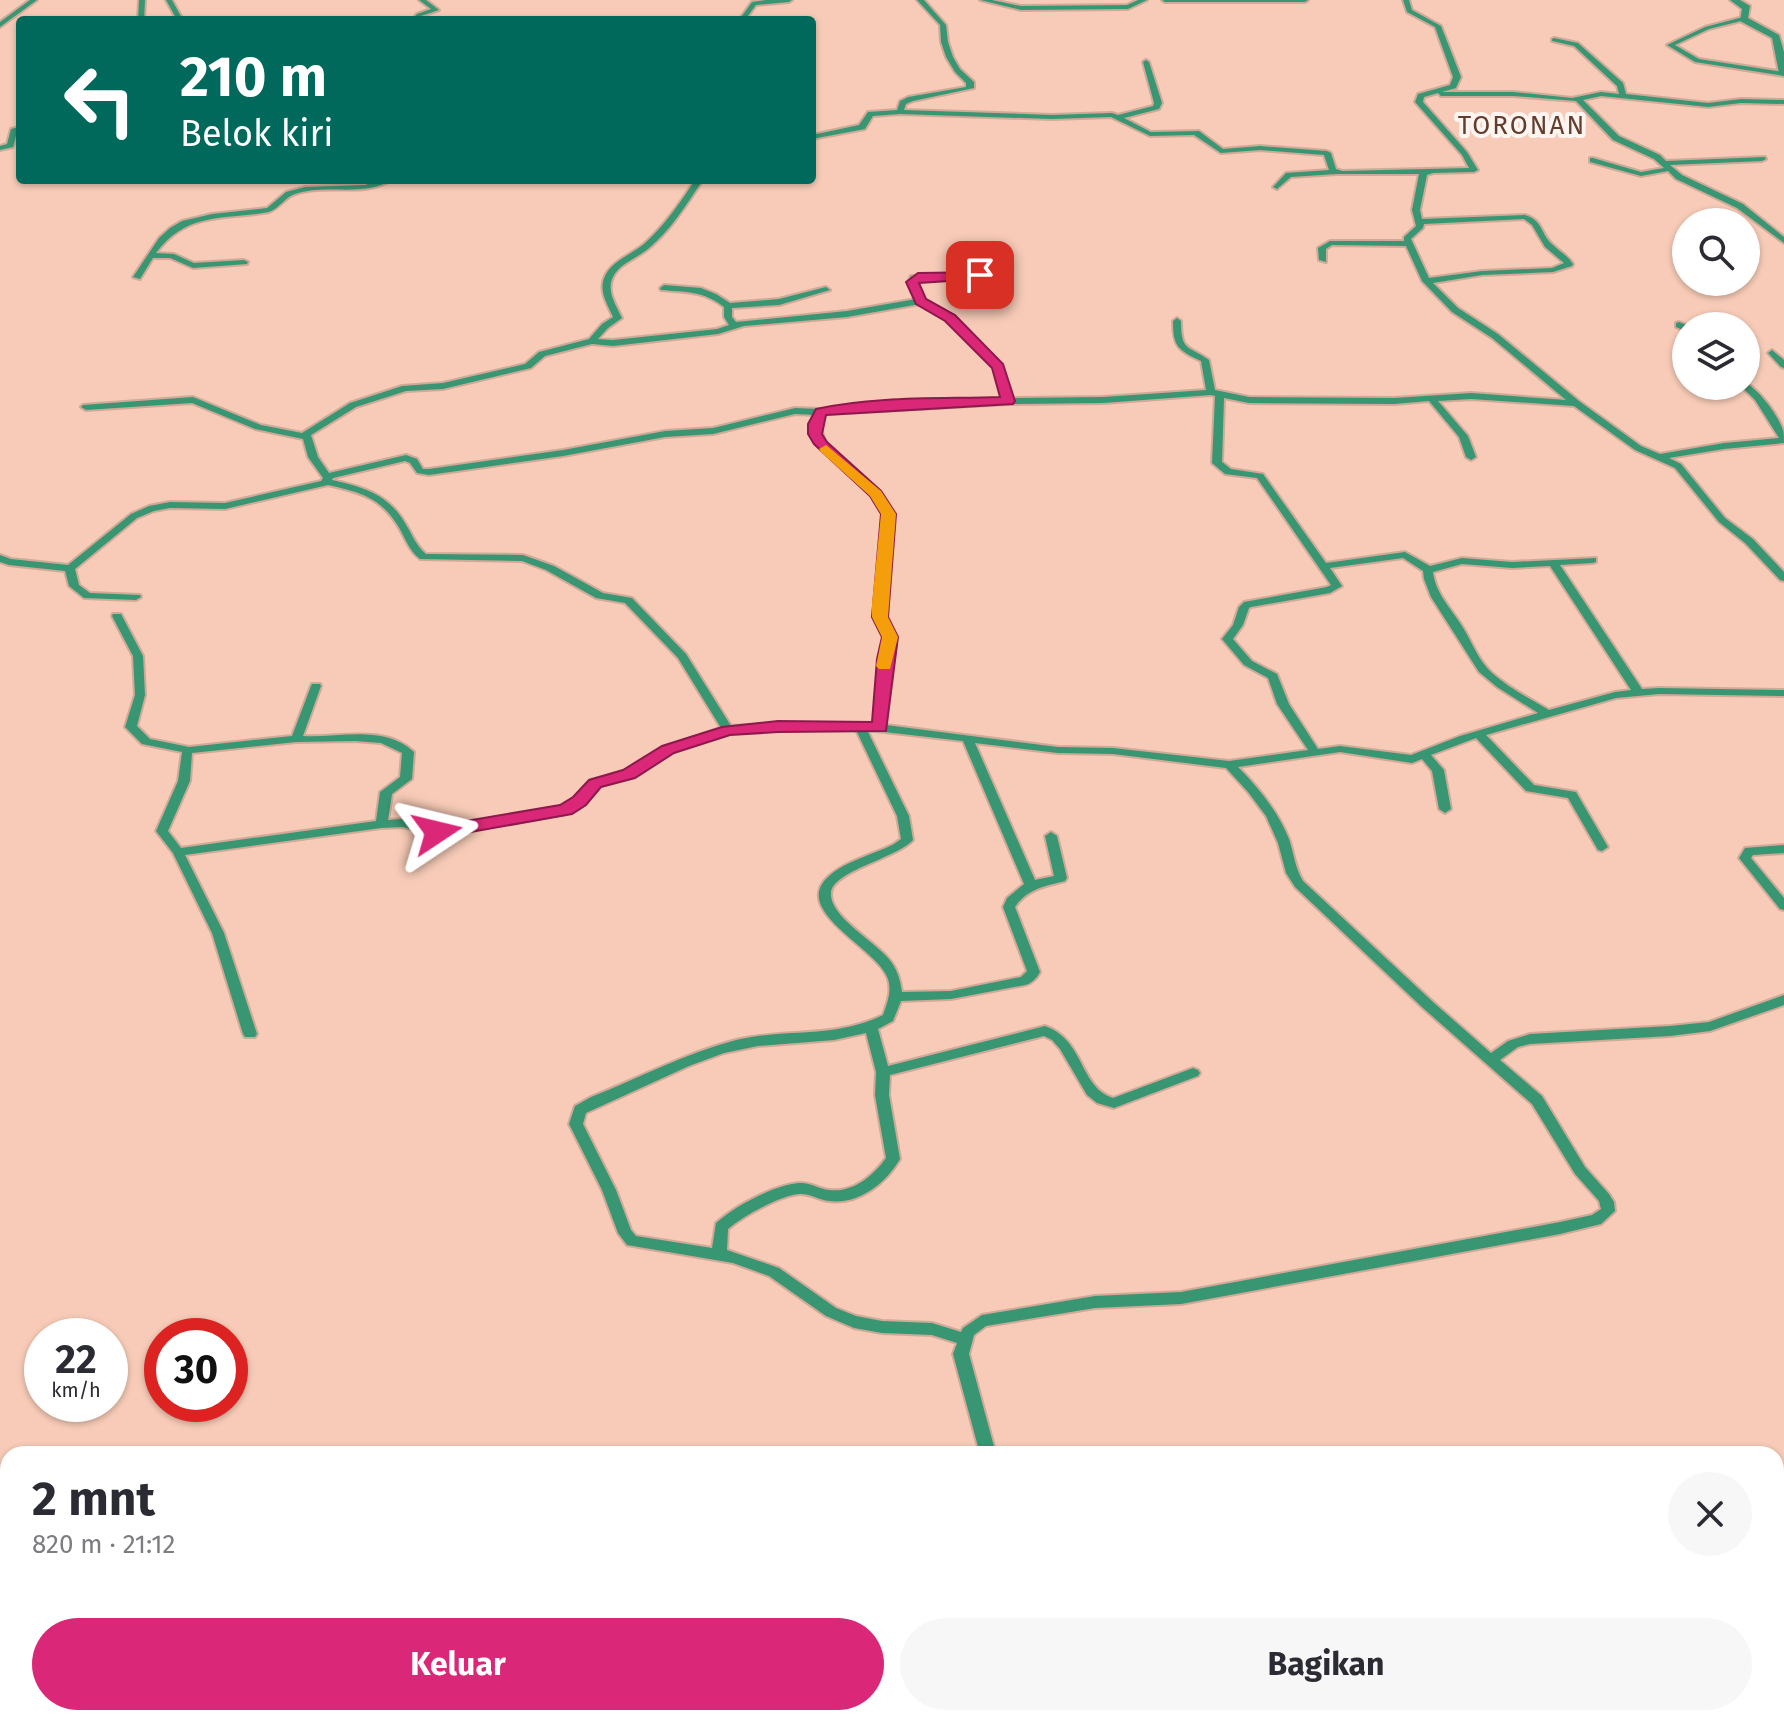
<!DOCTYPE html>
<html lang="id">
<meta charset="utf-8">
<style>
body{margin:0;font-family:"Fira Sans",sans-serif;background:#f7f7f7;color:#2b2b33;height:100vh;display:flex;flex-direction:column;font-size:30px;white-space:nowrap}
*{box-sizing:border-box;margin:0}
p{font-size:26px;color:#7c7c81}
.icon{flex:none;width:44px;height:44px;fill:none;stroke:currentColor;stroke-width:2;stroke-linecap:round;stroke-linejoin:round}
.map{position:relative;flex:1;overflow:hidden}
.side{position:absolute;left:0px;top:1446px;width:1784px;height:280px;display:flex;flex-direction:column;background:#fff;border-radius:24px 24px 0 0;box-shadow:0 2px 6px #0004}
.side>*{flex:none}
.guide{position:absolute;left:16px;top:16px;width:800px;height:168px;border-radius:8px;box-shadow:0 2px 6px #0004;background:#00695c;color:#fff;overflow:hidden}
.controls{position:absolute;left:1672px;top:208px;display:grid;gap:16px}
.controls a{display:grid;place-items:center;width:88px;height:88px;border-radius:50%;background:#fff;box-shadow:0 2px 6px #0004;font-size:40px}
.speed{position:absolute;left:24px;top:1318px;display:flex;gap:16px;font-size:40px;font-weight:700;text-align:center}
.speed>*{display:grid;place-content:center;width:104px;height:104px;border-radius:50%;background:#fff;box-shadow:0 2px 6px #0004;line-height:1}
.speed small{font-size:20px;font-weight:400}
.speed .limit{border:12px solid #d22;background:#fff;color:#111}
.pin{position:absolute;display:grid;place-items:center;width:68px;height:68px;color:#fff;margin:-34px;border-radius:16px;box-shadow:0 4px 12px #0006}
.me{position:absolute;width:88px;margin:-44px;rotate:80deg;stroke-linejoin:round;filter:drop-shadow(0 0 6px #0008)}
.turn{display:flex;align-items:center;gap:28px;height:168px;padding:0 32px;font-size:36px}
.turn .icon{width:104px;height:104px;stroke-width:2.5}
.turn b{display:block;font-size:56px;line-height:68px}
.round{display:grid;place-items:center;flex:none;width:84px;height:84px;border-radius:42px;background:#f7f7f7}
.summary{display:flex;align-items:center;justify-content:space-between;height:136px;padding:0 32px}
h1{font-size:48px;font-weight:700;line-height:60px}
.button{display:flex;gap:16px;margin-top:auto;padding:16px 32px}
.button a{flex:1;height:92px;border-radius:48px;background:#db2777;color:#fff;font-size:32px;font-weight:700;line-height:92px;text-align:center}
.button a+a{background:#f7f7f7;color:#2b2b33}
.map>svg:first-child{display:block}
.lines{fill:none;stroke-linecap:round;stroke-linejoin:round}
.minor-casing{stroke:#d0aa98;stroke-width:4}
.tertiary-casing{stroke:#d0aa98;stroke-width:4}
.minor{fill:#399673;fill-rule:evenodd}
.tertiary{fill:#399673;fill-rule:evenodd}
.route{fill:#db2777;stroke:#8e194d;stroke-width:2}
.slow{fill:#f59e0b}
.labels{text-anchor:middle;stroke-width:8;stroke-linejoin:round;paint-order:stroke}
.far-quarter-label{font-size:26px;letter-spacing:2px;fill:#623e2e;stroke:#fef4f0}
</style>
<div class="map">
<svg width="1784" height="1726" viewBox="0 0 1784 1726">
<rect width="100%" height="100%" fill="#f7cbb7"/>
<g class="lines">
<g class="minor-casing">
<g id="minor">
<path d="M30,0H37L0,27V22Z"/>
<path d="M139,0H145L144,20H138Z"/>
<path d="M166,0H172L183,20H177Z"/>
<path d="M419,0H426L439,10L421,16L419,20H412L417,14L431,9Z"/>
<path d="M766,0H792L789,2L756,5L745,20H739L752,2Z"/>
<path d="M917,0H924L946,25L948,42L953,57L960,69L974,82V88L913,101L906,104L904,110L1052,115L1112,113L1118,115L1153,106L1154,103L1143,62L1146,60L1149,62L1162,103L1159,109L1124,118L1151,132L1199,131L1223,149L1260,146L1327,151L1331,153L1336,169L1342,171L1469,168L1462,155L1415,102L1418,94L1450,85L1453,77L1435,27L1407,12L1403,0H1409L1412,10L1441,26L1461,77L1456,88L1442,92H1513L1572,98L1601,92L1619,94L1617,86L1574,46L1552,41V39L1554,38L1578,43L1623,83L1626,94L1708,103L1741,99L1784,100V104L1741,103L1708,107L1601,96L1583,100L1619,136L1660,155L1666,161L1765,157L1766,159L1762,161L1670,165L1682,175L1743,204L1784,237V243L1737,208L1676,179L1668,171L1641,176L1590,162V158H1593L1641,172L1664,168L1654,159L1613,140L1576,101L1513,96H1441L1438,93L1424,97L1423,102L1467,152L1478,170L1474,172L1433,173L1427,175L1420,210L1422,219L1525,215C1544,221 1540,234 1553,245C1560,252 1567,255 1573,264L1572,266L1553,272L1482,275L1433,283L1458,308L1498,334L1579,401L1641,446L1660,454L1724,443L1779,438L1755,400L1741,386H1746V383C1759,390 1778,415 1783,430C1784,432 1784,440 1784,443L1724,449L1669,458L1681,464L1725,518L1753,539L1784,572V581L1780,580L1745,543L1719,522L1675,468L1635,450L1574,406L1471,399L1438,401L1468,436L1476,457L1471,460L1466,457L1459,437L1429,401L1394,404L1249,403L1224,398L1222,462L1231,469L1263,474L1326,563L1405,552L1430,566L1462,558L1512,562L1596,558V562L1592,563L1560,565L1642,689L1659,688L1784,690V696L1659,694L1616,698L1486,735L1534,785L1576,792L1608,847L1602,851L1598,850L1568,798L1526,791L1476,738L1431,755L1444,770L1451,809L1445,813L1439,809L1432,771L1422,759L1412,763L1340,752L1238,767C1259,788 1278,812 1289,839C1294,854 1295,868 1303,881L1433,1002L1491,1053L1508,1041L1530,1034L1670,1026L1709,1022L1784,995V1005L1710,1031L1670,1036L1530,1044L1518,1047L1500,1060L1542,1096L1585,1167L1609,1194L1614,1202L1615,1211L1601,1224L1560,1234L1181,1304L1095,1308L986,1326L974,1335L969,1354L996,1454H980L953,1354L957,1343L932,1335L882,1333L854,1328L826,1316L769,1276L733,1263L627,1245L618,1233L602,1190L569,1124L575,1106L591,1097C639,1078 686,1053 736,1040C786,1028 834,1039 883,1015C887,1003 892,992 888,979C879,949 792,912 827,878C844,861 873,855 894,844L901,839L897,816L856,730L778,729L729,733L672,751L633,777L599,786L584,804L565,814L437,836L403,827L381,828L185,855L224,933L257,1034L255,1037H245L243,1034L212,933L173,853L156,831L178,781L182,752L142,744L125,727L135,695L133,656L112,616L113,614H121L143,656L145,695L137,726L150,739L189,747L292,736L311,686L312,684H320L321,686L303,736C339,738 384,724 414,752L412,779L392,794L388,820L403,819L437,828L562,807L576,798L591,780L625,771L664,747L721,728L678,658L625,603L596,598L546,570L522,561L420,559C411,552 407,543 402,533C384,499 364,493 328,485L225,509L170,508L154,511L137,518L75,569L79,585L90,593L140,595L141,597L136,600L84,598L69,586L65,571L9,565L0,562V555L11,559L68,565L131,514L149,506L170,502L225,503L321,481L323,478L308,457L303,439L255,429L192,403L86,410L81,407L83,405L193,397L261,425L302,433L350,403L402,386L443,383L525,364L539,352L589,339L602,324L613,317C607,304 598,290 605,276C612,261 632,254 644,244C665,225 680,203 695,180H703C686,205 671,230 648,249C637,258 619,264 613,277C606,291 616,305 622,318L608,328L598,339L613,340L717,329L729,325L724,317V307C704,291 685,292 661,290L660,288L664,285L701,288L716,294L730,303L779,299L826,287L830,290L779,305L732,308V317L736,322L847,311L916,299L908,282L911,276L980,273H983V277L917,280L916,282L925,300L953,316L1001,365L1012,398L1103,397L1206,390L1201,361C1178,350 1173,347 1173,321L1177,318L1181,321C1181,352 1188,345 1209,360L1215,390L1249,397L1394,398L1471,393L1566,400L1492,338L1452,312L1422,281L1406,246L1332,245L1326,249V262L1319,260L1318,248L1330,241H1404V237L1416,226L1412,210L1419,174H1337L1291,177L1277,189L1273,187L1286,173L1329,170L1324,155L1260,150L1221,153L1194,135L1150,136L1111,117L1052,119L900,114L873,116L865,129L812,139V135L859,125L868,112L897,110L900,101L908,97L966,87V83L955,72L946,57L941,42L940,25ZM1524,219L1532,225L1545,247L1564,263L1552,268L1482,271L1429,278L1411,239L1423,228L1424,224ZM920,304L947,320L994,368L1003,399L821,409L795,408L713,428L665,431L563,450L429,469H423L417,459L406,455L329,473L318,457L311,435L356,407L406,391L443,389L531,368L545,356L592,344L613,346L718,334L744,326L847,317ZM1211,395L1215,396L1212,463L1225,474L1257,478L1331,585L1327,587L1244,602L1239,607L1233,625L1222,639L1244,665L1268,678L1277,704L1308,750L1229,761L1113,748L1058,747L886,725L890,659L895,637L885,617L893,514L879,492L825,443L821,428L825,414L1008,404L1103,403ZM795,414L816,415L812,432L816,444L872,496L883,514L875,617L885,637L880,659L875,724L778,723L731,726L686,654L632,598L603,593L554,566L523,555L426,554C416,546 412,534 405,523C388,494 363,487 332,480L333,478L405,461L410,463L417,473L429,475L563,456L665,437L713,434ZM1403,558L1423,571L1424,579L1431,597L1479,672L1497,687L1538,713L1460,736L1411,755L1340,746L1318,749L1289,704L1277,674L1252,661L1233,639L1243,625L1249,608L1251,607L1330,593L1342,586L1330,568ZM1462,564L1512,568L1550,566L1631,690L1615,692L1549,710C1530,699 1509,688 1492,673C1479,661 1473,645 1465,631C1454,611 1436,596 1433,572ZM867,730L963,741L1024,884L1007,898L1003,907L1027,971L1021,977L951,991L902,992C900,979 897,968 888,958C874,941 829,916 831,893C832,871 897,858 913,840L909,816ZM355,741L381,743L402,753L400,777L380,792L376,821L181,848L168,831L190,781L192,753L296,742ZM975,743L1058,753L1113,754L1226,768L1248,792L1266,816L1278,843L1286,873L1295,887L1423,1008L1532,1104L1575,1174L1599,1201L1601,1209L1592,1215L1560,1222L1181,1292L1095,1296L982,1315L963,1328L961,1332L932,1323L882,1321L856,1316L836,1308L779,1268L727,1250L728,1229C743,1216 779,1196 799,1194C810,1193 819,1200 829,1201C859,1205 886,1183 900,1159L889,1095L890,1075L1044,1036L1052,1040L1060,1049L1087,1095L1097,1103L1114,1108L1198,1076L1200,1073L1198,1070L1193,1068L1113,1098C1079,1087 1085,1040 1045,1026L888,1066L878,1029L893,1021L901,1001L951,999L1025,985C1031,984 1037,978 1040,972L1015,907C1027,889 1045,886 1065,881L1067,878L1057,836L1051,832L1045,836L1054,876L1035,880ZM866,1033L876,1072L875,1095L886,1158C873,1176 853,1193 829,1190C819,1189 810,1182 799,1183C774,1185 735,1206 716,1223L712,1248L636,1236L631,1230L616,1190L583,1124L586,1113L689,1066L724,1053L758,1046L834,1040Z"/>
<path d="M980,0H992L1021,6L1127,5L1138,0H1147L1128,9L1021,10Z"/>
<path d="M1162,0H1308L1305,2H1165Z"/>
<path d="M1743,17L1745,18V20L1709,29L1675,45L1699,59L1784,72V76L1695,62L1667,45L1705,27Z"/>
<path d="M20,127V131L17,132L13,147L0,150V146L7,144L11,129Z"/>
<path d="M381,180H392C362,198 327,183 295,194C285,197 280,208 269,212C224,220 187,211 156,253L174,254L194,263L244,260L248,262L247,264L193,268L170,258H153L140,279L133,277L159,238L170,228L182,221L212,214L267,208L286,192L305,187L365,185Z"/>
<path d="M1679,322L1689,326H1686V331L1676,327V323Z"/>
<path d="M1772,350L1784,360V368L1781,367L1768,353Z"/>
<path d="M1784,845V853L1753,855L1751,858L1784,898V910L1780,909L1739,858L1745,848Z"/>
<rect x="239" y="1718" width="18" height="8"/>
<path d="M752,1718H778C772,1726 757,1726 745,1726L748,1720Z"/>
<path d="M889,1718H908L912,1726H893Z"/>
<path d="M1495,1718H1569L1565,1726H1503L1498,1724Z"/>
<path d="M1607,1718H1625L1628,1726H1610Z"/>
</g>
</g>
<g class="tertiary-casing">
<path id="tertiary" d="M1730,0H1740L1750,6L1748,18L1779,35L1784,52V76L1779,73L1772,38L1740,21L1742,9Z"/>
</g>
<use href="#minor" class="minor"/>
<use href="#tertiary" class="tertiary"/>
</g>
<path class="route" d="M985,272V277L980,279L919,283L926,299L955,315L1003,364L1015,401L1013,404L826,415L822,434L827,442L881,491L896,514L888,617L898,637L886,731L778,732L730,735L674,753L635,778L601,787L586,805L572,814L437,838L431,836L428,832L437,826L560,805L573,797L589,780L623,770L662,746L722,727L778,721L872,722L877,659L882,637L872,617L881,514L870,496L814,444L808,434V424L816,409C875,396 940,399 1000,397L992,368L945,321L916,304L906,282L918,273Z"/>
<path class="slow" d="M826,445L881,491L896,514L888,617L898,637L890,669H879L876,666L882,637L872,617V603L881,514L870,496L821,452L819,449Z"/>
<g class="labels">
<g class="far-quarter-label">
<text x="1522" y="134">TORONAN</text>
</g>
</g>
</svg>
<div class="controls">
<a><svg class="icon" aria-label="search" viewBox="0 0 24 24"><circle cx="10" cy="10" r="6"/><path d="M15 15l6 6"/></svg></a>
<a><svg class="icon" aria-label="layers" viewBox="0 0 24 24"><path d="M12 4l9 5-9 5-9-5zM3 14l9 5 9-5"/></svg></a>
</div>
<div class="speed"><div>22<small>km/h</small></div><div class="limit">30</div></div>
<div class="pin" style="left:980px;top:275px;background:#d93025"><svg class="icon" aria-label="arrive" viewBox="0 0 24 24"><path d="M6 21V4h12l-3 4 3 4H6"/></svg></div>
<svg class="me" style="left:437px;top:832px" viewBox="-20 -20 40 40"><path d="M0-17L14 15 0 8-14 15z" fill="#db2777" stroke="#fff" stroke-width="4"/></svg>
<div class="guide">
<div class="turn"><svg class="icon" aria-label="left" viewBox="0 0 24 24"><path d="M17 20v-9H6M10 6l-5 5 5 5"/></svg><div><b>210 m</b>Belok kiri</div></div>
</div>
<section class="side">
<div class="summary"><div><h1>2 mnt</h1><p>820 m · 21:12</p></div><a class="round"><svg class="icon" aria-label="close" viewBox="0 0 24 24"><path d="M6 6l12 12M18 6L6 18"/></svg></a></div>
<div class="button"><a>Keluar</a><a>Bagikan</a></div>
</section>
</div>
